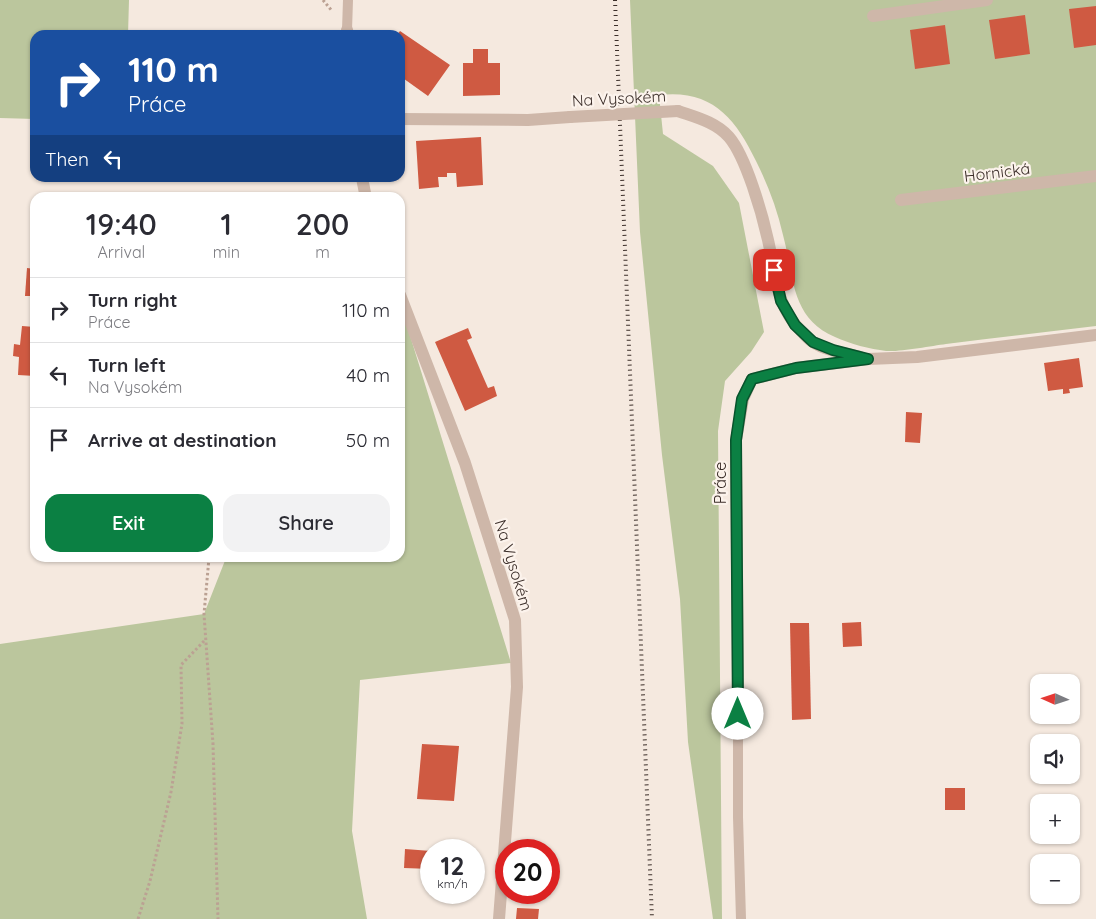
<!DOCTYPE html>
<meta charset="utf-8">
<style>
body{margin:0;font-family:Quicksand,sans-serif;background:#f2f2f3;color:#2b2b33;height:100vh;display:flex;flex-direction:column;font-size:19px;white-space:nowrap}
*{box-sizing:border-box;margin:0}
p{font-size:16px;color:#7c7c81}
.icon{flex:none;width:28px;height:28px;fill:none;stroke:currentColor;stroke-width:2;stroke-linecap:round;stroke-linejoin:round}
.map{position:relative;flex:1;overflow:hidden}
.drawer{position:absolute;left:30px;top:192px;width:375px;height:370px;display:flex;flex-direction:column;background:#fff;border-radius:15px;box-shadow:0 1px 4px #0004}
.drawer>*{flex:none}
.hud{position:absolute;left:30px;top:30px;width:375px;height:152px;border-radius:15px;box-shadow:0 1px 4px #0004;background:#1a4fa0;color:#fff;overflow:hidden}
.needle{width:32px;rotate:273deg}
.tools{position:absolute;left:1030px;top:674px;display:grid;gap:10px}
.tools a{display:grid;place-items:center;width:50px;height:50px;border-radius:10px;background:#fff;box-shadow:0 1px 4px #0004;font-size:25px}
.speed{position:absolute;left:420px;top:839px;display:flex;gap:10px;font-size:25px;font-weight:700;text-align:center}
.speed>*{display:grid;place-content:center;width:65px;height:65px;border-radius:50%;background:#fff;box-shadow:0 1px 4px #0004;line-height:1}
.speed small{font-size:12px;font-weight:400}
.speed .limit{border:8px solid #d22;background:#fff;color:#111}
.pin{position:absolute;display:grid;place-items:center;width:42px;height:42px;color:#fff;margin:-21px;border-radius:10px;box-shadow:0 2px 8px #0006}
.me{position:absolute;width:55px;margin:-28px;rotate:0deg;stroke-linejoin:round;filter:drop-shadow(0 0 4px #0008)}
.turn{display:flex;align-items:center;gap:18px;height:105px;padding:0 15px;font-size:22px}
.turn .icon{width:65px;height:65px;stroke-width:2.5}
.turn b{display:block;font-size:35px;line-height:42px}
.then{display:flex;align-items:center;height:48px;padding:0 15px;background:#0003;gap:10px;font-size:19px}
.eta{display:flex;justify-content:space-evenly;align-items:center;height:85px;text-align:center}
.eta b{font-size:30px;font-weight:600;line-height:35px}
.action{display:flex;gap:10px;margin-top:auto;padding:10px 15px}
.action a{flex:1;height:58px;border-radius:15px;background:#0b8043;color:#fff;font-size:20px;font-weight:600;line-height:58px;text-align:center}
.action a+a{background:#f2f2f3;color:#2b2b33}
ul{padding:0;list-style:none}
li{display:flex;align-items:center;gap:15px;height:65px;padding:0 15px;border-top:1px solid #e1e1e2}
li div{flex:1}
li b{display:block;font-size:19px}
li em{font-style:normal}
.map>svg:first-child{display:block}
.green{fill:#bbc69d}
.building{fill:#cf5a42}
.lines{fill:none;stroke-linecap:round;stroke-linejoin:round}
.path{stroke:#bba193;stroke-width:3;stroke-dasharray:2.5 2.5;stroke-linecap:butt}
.lane{stroke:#ceb7a9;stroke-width:10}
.street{stroke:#ceb7a9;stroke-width:12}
.rail{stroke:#3b2e29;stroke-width:4;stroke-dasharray:1 4;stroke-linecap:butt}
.street-bridge{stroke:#ceb7a9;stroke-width:12}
.route-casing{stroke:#07532c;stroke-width:12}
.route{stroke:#0b8043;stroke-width:9}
.labels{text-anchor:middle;stroke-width:4.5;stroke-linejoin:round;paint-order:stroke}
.street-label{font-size:16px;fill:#3b2e29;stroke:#fcf3ec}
</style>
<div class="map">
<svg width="1096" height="919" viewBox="0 0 1096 919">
<rect width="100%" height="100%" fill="#f5e9df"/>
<g class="green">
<path d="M0,0H129L128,35H35V119L0,118Z"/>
<path d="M630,0H1096V326C1046,332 996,338 946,344C931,346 900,352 886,351C870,349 850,344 835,337C790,318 794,275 783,235C777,209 768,185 756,161C735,117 711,89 659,95L663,134L713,166L739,203L764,332L751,352L725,381L718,431L722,919H713L688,742L680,599L662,455L640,232Z"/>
<path d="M404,316L511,663L360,680L352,831L367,919H0V644L204,614L226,558H400V318Z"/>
</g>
<g class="building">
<path d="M1096,6V45L1074,48L1069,9Z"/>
<path d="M1025,15L1030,54L995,59L989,20Z"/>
<path d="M945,25L950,64L915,69L910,30Z"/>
<path d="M400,31L450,65L428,96L400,76V35H397Z"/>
<path d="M473,49H488V63H500V95L463,96V63H473Z"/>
<path d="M481,137L483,185L457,187L456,173H447V177H438L439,187L419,189L416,141Z"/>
<path d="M27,268L35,269V296H25Z"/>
<path d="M22,326L35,327V376L18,375L19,357L13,356L14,344L20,345Z"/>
<path d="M468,328L472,338L467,340L488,388L494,386L497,396L465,411L435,342Z"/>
<path d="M1079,358L1083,387L1069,389L1070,393L1063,394V389L1048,391L1044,363Z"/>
<path d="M906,412L922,413L920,443L905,442Z"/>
<path d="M861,622L862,646L843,647L842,623Z"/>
<path d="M790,623H809L811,719L792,720Z"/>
<path d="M422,744L459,746L454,801L417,799Z"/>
<rect x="945" y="788" width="20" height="22"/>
<path d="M405,849L431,851V869L404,868Z"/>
<path d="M517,908L539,909L538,919H516Z"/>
</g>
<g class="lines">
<g class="path">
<path d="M323,0L332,11"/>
<path d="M209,558L204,614L213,744L218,919"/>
<path d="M138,919L150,881L171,792L182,724L181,665L205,640"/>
</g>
<g class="lane">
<path d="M347,30L348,0"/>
<path d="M738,697V817L741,919"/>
</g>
<g class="street">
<path d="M873,16L987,0"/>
<path d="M347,30L348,35"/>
<path d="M678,111C695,117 716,122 729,137C746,157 762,213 768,240C776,274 775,306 802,332C805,335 809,340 813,342C826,351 845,353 860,357"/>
<path d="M400,119L528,120L570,117"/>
<path d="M362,178L366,198"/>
<path d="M901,200L1096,176"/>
<path d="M400,295L465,463L515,620L517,687L499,919"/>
<path d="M738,697L736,440L743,399L752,379L796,368L868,359L917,357L1096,335"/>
</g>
<path class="rail" d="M615,0L652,919"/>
<path class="street-bridge" d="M570,117L678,111"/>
</g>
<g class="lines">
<g class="route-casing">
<path id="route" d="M738,714L736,440L742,399L752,379L796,368L868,359L833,350L813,342L795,325L781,301L774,270"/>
</g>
<use href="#route" class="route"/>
</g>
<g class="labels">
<g class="street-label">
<text transform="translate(619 98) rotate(-3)" y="6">Na Vysokém</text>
<text transform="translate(997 172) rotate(-7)" y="6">Hornická</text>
<text transform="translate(720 483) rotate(-90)" y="6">Práce</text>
<text transform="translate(514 565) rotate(73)" y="6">Na Vysokém</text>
</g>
</g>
</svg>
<div class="tools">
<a><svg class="needle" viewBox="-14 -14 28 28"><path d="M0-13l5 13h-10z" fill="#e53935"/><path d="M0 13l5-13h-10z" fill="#7c7c81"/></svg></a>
<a><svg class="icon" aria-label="sound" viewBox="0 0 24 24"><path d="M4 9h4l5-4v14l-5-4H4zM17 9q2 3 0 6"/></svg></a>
<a>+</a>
<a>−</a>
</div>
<div class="speed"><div>12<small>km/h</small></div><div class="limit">20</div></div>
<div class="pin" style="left:774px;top:270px;background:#d93025"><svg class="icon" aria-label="arrive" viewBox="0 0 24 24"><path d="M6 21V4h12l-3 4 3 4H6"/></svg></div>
<svg class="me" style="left:738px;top:714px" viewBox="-20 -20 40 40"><circle r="19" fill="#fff"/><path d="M0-13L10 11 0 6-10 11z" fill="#0b8043"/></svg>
<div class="hud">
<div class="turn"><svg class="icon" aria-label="right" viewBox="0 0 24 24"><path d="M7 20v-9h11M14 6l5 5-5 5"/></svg><div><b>110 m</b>Práce</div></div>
<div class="then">Then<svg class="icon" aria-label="left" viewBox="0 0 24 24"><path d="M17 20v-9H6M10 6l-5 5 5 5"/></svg></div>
</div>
<section class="drawer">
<div class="eta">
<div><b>19:40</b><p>Arrival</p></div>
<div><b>1</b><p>min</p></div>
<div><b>200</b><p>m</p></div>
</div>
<ul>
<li><svg class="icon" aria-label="right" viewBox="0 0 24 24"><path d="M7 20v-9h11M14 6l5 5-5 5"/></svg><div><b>Turn right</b><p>Práce</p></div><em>110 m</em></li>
<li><svg class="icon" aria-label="left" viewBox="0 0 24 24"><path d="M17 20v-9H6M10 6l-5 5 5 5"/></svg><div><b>Turn left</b><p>Na Vysokém</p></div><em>40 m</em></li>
<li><svg class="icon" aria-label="arrive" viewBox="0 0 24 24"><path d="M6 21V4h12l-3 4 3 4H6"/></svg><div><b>Arrive at destination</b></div><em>50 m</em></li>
</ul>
<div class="action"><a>Exit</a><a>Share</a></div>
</section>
</div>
